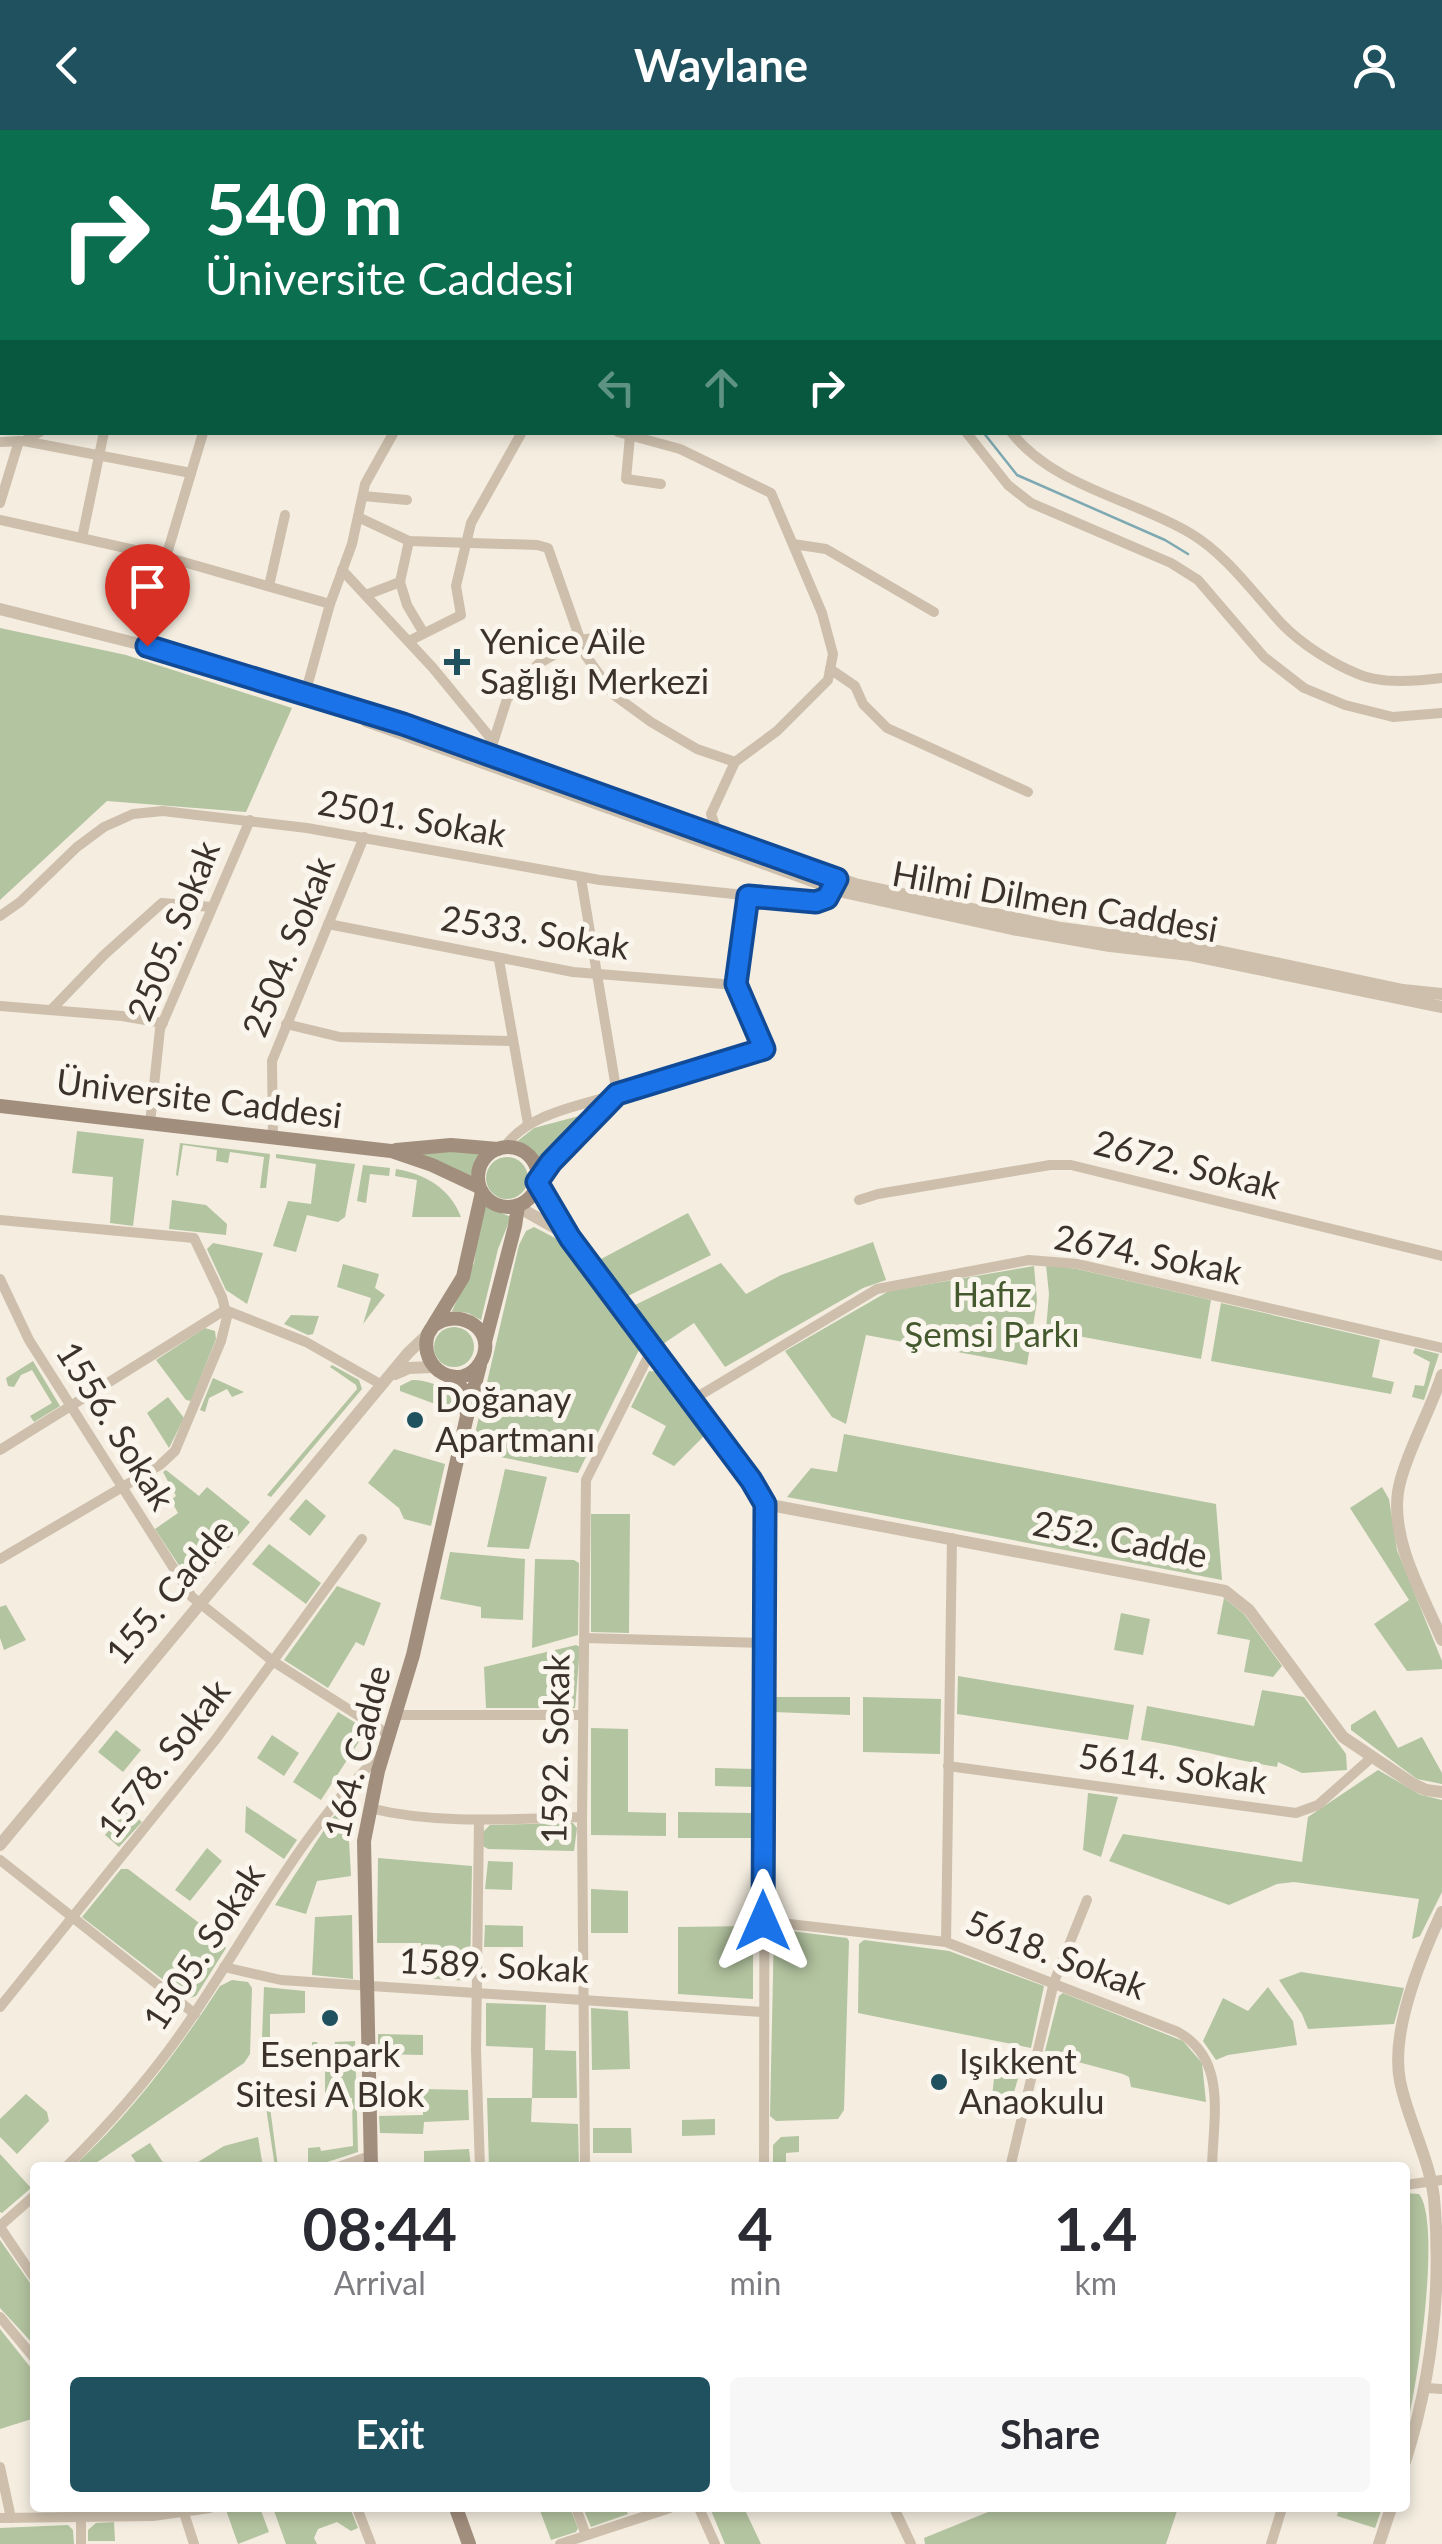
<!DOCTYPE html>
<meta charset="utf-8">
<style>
body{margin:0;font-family:Lato,sans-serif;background:#f7f7f7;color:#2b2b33;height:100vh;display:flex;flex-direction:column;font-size:38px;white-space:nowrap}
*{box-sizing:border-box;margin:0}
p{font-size:32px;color:#7c7c81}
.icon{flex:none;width:55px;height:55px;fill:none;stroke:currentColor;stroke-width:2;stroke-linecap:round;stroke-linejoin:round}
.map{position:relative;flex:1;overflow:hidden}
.panel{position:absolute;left:30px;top:2032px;width:1380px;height:350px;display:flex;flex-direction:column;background:#fff;border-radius:10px;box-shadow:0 5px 15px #0003}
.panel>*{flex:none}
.banner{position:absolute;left:0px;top:0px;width:1442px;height:305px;box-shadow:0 5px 15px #0003;background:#0b6e4f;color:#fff;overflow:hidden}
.pin{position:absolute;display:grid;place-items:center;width:85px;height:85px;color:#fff;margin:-102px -42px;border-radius:50% 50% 50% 0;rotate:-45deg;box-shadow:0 0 10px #0007}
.pin .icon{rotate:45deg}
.me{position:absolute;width:110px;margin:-55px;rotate:0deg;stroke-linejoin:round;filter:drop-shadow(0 0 8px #0008)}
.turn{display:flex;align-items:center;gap:35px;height:210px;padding:0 40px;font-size:45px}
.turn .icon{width:130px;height:130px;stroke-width:2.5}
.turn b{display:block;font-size:70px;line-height:85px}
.lanes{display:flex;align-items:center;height:95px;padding:0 40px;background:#0003;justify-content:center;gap:50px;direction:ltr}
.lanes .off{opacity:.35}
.eta{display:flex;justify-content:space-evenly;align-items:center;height:170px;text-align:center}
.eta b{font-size:60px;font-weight:700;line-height:70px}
.primary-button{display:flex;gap:20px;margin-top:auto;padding:20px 40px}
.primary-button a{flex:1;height:115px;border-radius:10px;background:#1f525e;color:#fff;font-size:40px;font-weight:700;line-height:115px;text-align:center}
.primary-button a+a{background:#f7f7f7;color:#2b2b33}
header{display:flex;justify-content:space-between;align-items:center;height:130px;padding:0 40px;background:#1f525e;color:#fff;font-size:45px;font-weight:700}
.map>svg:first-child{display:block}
.green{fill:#b3c4a0}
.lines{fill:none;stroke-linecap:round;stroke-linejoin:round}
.stream{stroke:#7ea9b2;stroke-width:2.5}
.minor{stroke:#cdbfac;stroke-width:10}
.tertiary{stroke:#cdbfac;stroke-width:12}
.secondary{stroke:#a18e7d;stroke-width:14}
.route-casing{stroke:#114b97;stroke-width:25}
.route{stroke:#1a73e8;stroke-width:18}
.poi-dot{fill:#1f525e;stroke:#fbf6ed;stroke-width:4}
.labels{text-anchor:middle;stroke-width:10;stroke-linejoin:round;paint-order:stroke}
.poi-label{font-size:35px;fill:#3b322b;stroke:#fbf6ed;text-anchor:start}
.street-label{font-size:35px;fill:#3b322b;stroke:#fbf6ed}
.park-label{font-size:35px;fill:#445a2e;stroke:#fbf6ed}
</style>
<header><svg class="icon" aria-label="back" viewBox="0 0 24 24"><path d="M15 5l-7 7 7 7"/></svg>Waylane<svg class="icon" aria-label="person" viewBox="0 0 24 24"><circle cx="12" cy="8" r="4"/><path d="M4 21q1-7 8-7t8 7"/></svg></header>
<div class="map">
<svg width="1442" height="2414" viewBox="0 0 1442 2414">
<rect width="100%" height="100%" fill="#f4ede0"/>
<g class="green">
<path d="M0,498L126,525L292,578L246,682L107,671L0,770Z"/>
<path d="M590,983L542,1034L529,1021L515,1013L534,998Z"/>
<path d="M77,1001L144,1009L133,1096L110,1093L113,1047L72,1043Z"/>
<path d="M180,1013L270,1024L266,1058H260L264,1027L230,1022L228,1033L216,1031L217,1020L183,1015L178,1046L176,1045Z"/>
<path d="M408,1020L484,1022L476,1031L470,1048Z"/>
<path d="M276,1024L355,1034L345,1087L338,1092L307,1085L296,1122L273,1116L288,1071L311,1074L316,1034L276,1028Z"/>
<circle cx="507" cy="1048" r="21"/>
<path d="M363,1035L390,1038L389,1046L370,1044L366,1073L357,1071Z"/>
<path d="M396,1039C425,1044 450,1058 461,1087H412L417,1050L395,1046Z"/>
<path d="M172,1070L206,1075L227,1094L226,1105L169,1099Z"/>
<path d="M482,1075L511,1087L498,1119L481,1190L468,1183L452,1181L474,1133Z"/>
<path d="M688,1083L711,1125L628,1166L601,1129Z"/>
<path d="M534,1097L557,1109L639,1220L578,1343L471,1321L519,1115L526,1101Z"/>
<path d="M873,1112L886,1150L863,1158L725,1237L694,1193L663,1214L635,1175L721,1133L746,1164L781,1145Z"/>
<path d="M213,1113L263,1123L247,1174L226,1160L207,1119Z"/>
<path d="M343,1134L379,1144L375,1158L385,1165L363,1194L371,1168L337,1157Z"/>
<path d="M1046,1135L1077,1139L1211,1170L1201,1229L1046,1200L1049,1164Z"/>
<path d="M1034,1136L1037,1171L1027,1235L866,1205L846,1294L832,1287L785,1221L889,1161Z"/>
<path d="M1221,1173L1380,1210L1372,1247L1394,1252L1391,1264L1211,1231Z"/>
<path d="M291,1185L319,1186L313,1204L308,1205L284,1194Z"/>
<circle cx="454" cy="1217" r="20"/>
<path d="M205,1198L215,1201L216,1209L191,1271L186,1270L156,1230Z"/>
<path d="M1415,1218L1439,1224L1424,1270L1412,1267L1415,1255L1424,1256L1430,1232L1413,1223Z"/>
<path d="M33,1231L60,1276L34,1292L30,1286L52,1273L32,1240L21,1245L14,1257L8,1256L6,1248Z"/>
<path d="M332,1235L359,1250L362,1259L271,1367L267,1365L357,1259L356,1255L330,1237Z"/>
<path d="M649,1241L659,1242L705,1305L674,1336L652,1324L666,1296L631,1277Z"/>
<path d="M213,1248L244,1262L232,1267L227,1259L209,1268L205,1282L200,1280Z"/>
<path d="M412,1250C428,1250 451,1257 453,1275L446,1278L400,1261V1256Z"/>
<path d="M168,1267L184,1288L169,1318L147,1283Z"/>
<path d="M844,1304L1216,1374L1222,1450L787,1367L811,1338L837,1342Z"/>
<path d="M394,1319L445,1334L431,1396L404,1389L399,1378L368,1353Z"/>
<path d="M505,1339L547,1347L529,1419L487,1417Z"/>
<path d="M166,1340L199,1366L207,1357L250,1392L194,1458L155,1399L178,1383L171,1370L176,1366L163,1342Z"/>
<path d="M1382,1357L1389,1369L1397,1420L1442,1531V1539L1407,1541L1374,1494L1409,1470L1350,1378Z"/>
<path d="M306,1369L326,1386L310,1406L289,1389Z"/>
<path d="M591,1384H630L629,1503L591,1502Z"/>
<path d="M269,1414L321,1453L306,1474L252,1434Z"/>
<path d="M450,1422L525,1429L523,1490L481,1488V1477L440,1469Z"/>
<path d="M535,1429L574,1430L579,1433L578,1505L532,1518Z"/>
<path d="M337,1456L381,1473L364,1516L356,1512L328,1558L284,1530Z"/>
<path d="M1224,1468L1244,1484L1282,1536L1273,1547L1244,1542L1250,1510L1217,1504Z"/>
<path d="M6,1475L26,1510L4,1520L0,1508V1477Z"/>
<path d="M1121,1483L1150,1489L1143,1525L1114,1520Z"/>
<path d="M576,1515L580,1517L575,1578H486L484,1537Z"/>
<path d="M958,1546L1134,1575L1128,1610L957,1584Z"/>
<path d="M1262,1560L1304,1567L1346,1624L1347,1640L1302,1643L1278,1632L1277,1637C1230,1629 1188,1617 1141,1610L1147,1576L1254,1596Z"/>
<path d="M773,1567H850V1585L773,1582Z"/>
<path d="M863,1567L941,1569L940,1624L863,1622Z"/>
<path d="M1375,1580L1398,1618L1422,1607L1442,1643V1654L1417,1649L1351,1600V1595Z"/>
<path d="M338,1582L359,1595L364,1604L321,1670L293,1652Z"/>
<path d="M591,1598L628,1599V1682L666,1683V1706L591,1705Z"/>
<path d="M116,1600L141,1620L123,1642L98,1622Z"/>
<path d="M272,1605L299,1623L284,1646L257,1628Z"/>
<path d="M715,1638L754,1639V1657L715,1656Z"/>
<path d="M1378,1640L1421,1665L1442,1670V1762L1420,1806L1412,1809L1419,1769L1294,1752L1277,1754L1229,1775L1109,1731L1123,1704L1302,1732L1308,1687Z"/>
<path d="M1088,1663L1118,1667L1101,1727L1083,1720Z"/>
<path d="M347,1675L351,1746L317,1751L306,1784L275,1775L332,1688Z"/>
<path d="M246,1676L297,1710L284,1729L245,1702Z"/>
<path d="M126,1680L142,1692L119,1717L105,1705Z"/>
<path d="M678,1682L754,1683V1708H678Z"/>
<path d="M573,1693L577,1698L574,1721L488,1719L483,1716V1702L490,1695Z"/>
<path d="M207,1718L222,1731L190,1771L175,1760Z"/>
<path d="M378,1728L472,1736L470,1851L421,1848V1813H377Z"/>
<path d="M488,1731L513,1732L512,1760L485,1759Z"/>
<path d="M121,1739H128L211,1802L226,1818L196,1866L190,1868L179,1862L82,1787Z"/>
<path d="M591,1759L628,1761V1803H591Z"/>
<path d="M352,1785L353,1849L312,1845L315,1787Z"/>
<path d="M485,1795L523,1796V1817H484Z"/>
<path d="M753,1796V1869L678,1864V1797Z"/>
<path d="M774,1799L847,1808L849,1811L844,1980L838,1989L776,1991L770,1986Z"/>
<path d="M864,1810L949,1821L1044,1856L1031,1918L858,1883L859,1814Z"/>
<path d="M1301,1842L1404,1858L1394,1894L1308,1899L1302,1884L1279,1850Z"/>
<path d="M232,1850L248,1852L252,1858L250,1924L244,1933L90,2037H73C131,1984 177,1922 220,1856Z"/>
<path d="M264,1857L305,1861V1883L270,1884V1908H262Z"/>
<path d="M1268,1857L1293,1891L1297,1915L1228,1925L1216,1930L1203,1911L1223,1868L1248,1881Z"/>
<path d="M1063,1863L1183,1911L1202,1933L1206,1972L1131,1957L1129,1947L1123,1944L1048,1924L1045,1921L1059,1866Z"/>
<path d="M486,1873L546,1875L545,1920L576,1921L577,1968H532L531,1992L578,1994L579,2037H489L487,1968H532L533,1918L486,1916Z"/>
<path d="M591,1878L628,1881L630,1939L592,1940Z"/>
<path d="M378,1904L423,1905V1925L378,1924Z"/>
<path d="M355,1911L358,2022L312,2037H275L265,1971L269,1970L278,2037L308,2035V2018L320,2017L321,2021L353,2016L352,1968H325V1921L312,1920V1912H317L318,1916H334L335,1912Z"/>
<path d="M997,1922L1024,1928L1010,1976H991Z"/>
<path d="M423,1959L468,1960L469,1990L424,1992L423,2004L380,2003L379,1986L423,1985Z"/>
<path d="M26,1964L47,1982L49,1991L17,2024L0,2007V1989Z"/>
<path d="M715,1989V2005L682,2006V1990Z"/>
<path d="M593,1998H631L632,2023H593Z"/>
<path d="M799,2006V2022L786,2023V2037H773V2015L781,2007Z"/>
<path d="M258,2007L263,2037H190L224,2016Z"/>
<path d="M150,2013L166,2037H139L131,2025Z"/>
<path d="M469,2019L471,2037H382L424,2035V2021Z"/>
<path d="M0,2024L31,2058L2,2083L0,2082Z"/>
<path d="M1405,2063L1419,2064C1442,2093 1417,2262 1405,2302Z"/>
<path d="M0,2110L35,2160V2216L0,2178Z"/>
<path d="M0,2199L35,2243V2288L0,2299Z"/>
<path d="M236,2378H260L269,2402L238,2414L226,2380Z"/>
<path d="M273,2378H350L358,2398L351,2401L337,2392L318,2399L314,2408L317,2414H286Z"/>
<path d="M539,2378H570L578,2398L576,2402L551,2410Z"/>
<path d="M583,2378H625L628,2384L591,2397Z"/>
<path d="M710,2378H744L761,2414H725Z"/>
<path d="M998,2378H1178L1166,2414H925L924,2408Z"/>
<path d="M1339,2378H1382L1375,2398L1337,2386Z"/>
<path d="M114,2392L115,2411H88V2400L96,2393Z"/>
<path d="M68,2395L73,2400L74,2414H0V2398Z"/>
</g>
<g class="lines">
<g class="stream">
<path d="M530,0L532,2"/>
<path d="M983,302L1017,345L1165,410L1188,424"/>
</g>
<g class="minor">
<path d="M510,0L513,2"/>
<path d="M560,0L561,2"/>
<path d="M1053,0V2"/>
<path d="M1440,154L1442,155"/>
<path d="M1440,212L1442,213"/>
<path d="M618,302L680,319L771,363L822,483L833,524L828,550L777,601L735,632L711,684L719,707"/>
<path d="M966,302L1008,355L1031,373L1171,433L1198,450L1264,527L1304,558L1345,575L1393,587L1442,583"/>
<path d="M1011,302C1054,357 1133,369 1190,403C1227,425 1253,463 1282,494C1301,514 1333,534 1358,544C1380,554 1419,551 1442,548"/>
<path d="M630,306L626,349L661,354"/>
<path d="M24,311L191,343"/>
<path d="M0,312L24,311L40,302"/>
<path d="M363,366L407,370"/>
<path d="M0,373L19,311"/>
<path d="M358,387L409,411L537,415L548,418L586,526L614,565L651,592L697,619L735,632"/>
<path d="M0,390L166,427L330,474"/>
<path d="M82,408L104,302"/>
<path d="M793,414L826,419L934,482"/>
<path d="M342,440L433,538L493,611"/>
<path d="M400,452L407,475L423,502"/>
<path d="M269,456L285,385"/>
<path d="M366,465L400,452L409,411"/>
<path d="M409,511L461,485L456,456L471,393L522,302"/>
<path d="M147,516L166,427L203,303"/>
<path d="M830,539L855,556L863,574L887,598L1028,662"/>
<path d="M305,564L330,474L352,414L365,354L394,302"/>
<path d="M493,613L507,569L538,534L580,510L627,503"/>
<path d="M581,748L617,964L765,919L736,855L749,766"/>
<path d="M0,786L20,772L77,717L104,697L133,684L163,681L307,698L600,750L811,772L827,768L835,755"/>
<path d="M328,794L573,842L736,855"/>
<path d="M499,830L528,994"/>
<path d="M0,876L122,886L163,893"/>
<path d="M52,879L104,825L162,773L211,777"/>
<path d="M286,894L340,907L512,911"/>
<path d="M150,993L160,899L250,690"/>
<path d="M273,1009L272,931L364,707"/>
<path d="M504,1018C527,983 580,976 617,964L538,1047"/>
<path d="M859,1070L878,1064L1050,1035H1071L1442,1126"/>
<path d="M0,1090L194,1108L222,1167L227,1187L221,1211L175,1321L160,1335L0,1429"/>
<path d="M0,1149L29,1210L192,1467L274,1532L389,1605"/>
<path d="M692,1270L877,1159L1029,1130L1078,1134L1442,1218"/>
<path d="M0,1320L225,1180L306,1212L382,1255"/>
<path d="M585,1508L764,1513"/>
<path d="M395,1585H583"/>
<path d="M948,1636L1296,1683L1318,1675L1371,1628"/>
<path d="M369,1678C438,1695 511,1689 582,1687"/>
<path d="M479,1690L476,1920L480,2038"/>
<path d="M0,1730L195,1884"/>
<path d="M763,1791L946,1812L1178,1902C1228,1930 1213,1988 1212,2038"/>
<path d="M946,1812L952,1408"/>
<path d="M224,1837L281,1850L762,1882"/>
<path d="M0,1877L216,1609L362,1409"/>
<path d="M65,2038C117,1987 163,1933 202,1872C259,1786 306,1695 382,1623"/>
<path d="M335,2038L370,2026"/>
<path d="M585,2038L582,1690L586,1350L653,1217"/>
<path d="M764,2038L765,1374"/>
<path d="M1010,2038L1054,1852L1087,1770"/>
<path d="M1405,2055L1442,2050"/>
<path d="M0,2096L35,2065"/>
<path d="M0,2097L35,2149"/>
<path d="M0,2187L35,2229"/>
<path d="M1426,2258L1442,2259"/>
<path d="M0,2337L11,2388"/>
<path d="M81,2378V2414"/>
<path d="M357,2378L371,2414"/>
<path d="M576,2378L586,2405"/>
<path d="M699,2378L715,2414"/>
<path d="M894,2378L911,2414"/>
<path d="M184,2383L194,2414"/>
<path d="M0,2388L153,2386L210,2378"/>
<path d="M560,2414L670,2378"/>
<path d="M1271,2414L1282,2378"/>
</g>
<g class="tertiary">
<path d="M0,479L147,516L403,594L855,754L1061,798L1194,816L1403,860L1442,864"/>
<path d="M366,591L843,762L1012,799L1110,816L1190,825L1442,877"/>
<path d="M537,1052L570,1107L751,1350L765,1374L1225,1461L1249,1480L1343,1607L1413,1654L1426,1660L1442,1662"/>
<path d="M520,1075L527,1082L564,1103"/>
<path d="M395,1244L409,1238L433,1237"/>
<path d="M1442,1245C1431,1279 1403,1330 1398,1362C1391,1412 1423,1465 1442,1510"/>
<path d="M0,1715L408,1223L428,1204"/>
<path d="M1405,2332C1432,2247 1442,2158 1434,2068C1429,2027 1408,1991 1400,1951C1390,1901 1421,1827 1442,1782"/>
<path d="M1379,2414L1391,2378"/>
</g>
<g class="secondary">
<path d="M0,976L391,1021L432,1035L479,1057"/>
<circle cx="508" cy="1047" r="30"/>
<path d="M396,1020L451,1015L498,1019"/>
<path d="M433,1196C459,1175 500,1201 480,1233C461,1264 417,1239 428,1204L463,1147L482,1062"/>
<path d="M485,1212L515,1096L518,1076"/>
<path d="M449,1246L465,1261L467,1286L480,1235"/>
<path d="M371,2038L364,1711L378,1641L413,1525L467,1286"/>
<path d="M456,2378L469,2414"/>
</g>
</g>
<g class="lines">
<g class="route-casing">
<path id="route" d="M147,516L403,594L837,749L827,768L816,772L748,766L736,854L764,919L617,964L551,1032L537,1052L570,1108L751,1350L765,1374L763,1791"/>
</g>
<use href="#route" class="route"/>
</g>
<g class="poi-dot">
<path d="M452 517h10v10h10v10h-10v10h-10v-10h-10v-10h10z"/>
<circle cx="415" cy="1290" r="10"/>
<circle cx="330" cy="1888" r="10"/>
<circle cx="939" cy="1952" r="10"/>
</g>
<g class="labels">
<g class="poi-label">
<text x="480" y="524">Yenice Aile<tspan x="480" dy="40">Sağlığı Merkezi</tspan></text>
<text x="435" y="1282">Doğanay<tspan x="435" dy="40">Apartmanı</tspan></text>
<text x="330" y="1937" text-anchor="middle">Esenpark<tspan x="330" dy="40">Sitesi A Blok</tspan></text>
<text x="959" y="1944">Işıkkent<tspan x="959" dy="40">Anaokulu</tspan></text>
</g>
<g class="street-label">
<text transform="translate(412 689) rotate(10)" y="12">2501. Sokak</text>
<text transform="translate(1055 772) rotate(10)" y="12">Hilmi Dilmen Caddesi</text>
<text transform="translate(174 801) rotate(-68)" y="12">2505. Sokak</text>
<text transform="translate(535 803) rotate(9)" y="12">2533. Sokak</text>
<text transform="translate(289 817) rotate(-68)" y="12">2504. Sokak</text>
<text transform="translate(199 969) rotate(7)" y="12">Üniversite Caddesi</text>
<text transform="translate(1187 1035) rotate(14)" y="12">2672. Sokak</text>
<text transform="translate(1148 1125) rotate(11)" y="12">2674. Sokak</text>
<text transform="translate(115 1296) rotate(58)" y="12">1556. Sokak</text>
<text transform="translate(1120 1410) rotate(11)" y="12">252. Cadde</text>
<text transform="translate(170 1462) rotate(-50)" y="12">155. Cadde</text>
<text transform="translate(556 1619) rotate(-89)" y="12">1592. Sokak</text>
<text transform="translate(358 1622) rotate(-76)" y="12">164. Cadde</text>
<text transform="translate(164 1629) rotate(-52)" y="12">1578. Sokak</text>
<text transform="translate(1173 1639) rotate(8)" y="12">5614. Sokak</text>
<text transform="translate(204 1817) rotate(-57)" y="12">1505. Sokak</text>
<text transform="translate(1056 1825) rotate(21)" y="12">5618. Sokak</text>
<text transform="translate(494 1836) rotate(3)" y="12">1589. Sokak</text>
</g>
<g class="park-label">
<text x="992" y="1177">Hafız<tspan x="992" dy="40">Şemsi Parkı</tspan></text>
</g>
</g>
</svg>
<div class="pin" style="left:147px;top:516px;background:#d93025"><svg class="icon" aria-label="arrive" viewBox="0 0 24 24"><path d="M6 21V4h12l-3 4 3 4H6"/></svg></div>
<svg class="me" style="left:763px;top:1791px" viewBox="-20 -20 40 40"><path d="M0-17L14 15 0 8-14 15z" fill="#1a73e8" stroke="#fff" stroke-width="4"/></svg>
<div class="banner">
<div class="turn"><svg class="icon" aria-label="right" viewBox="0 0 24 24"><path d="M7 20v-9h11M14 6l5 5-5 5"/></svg><div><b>540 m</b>Üniversite Caddesi</div></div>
<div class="lanes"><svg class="icon off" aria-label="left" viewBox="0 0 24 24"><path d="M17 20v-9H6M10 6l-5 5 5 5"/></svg><svg class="icon off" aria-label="ahead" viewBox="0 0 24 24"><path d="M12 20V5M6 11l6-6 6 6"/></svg><svg class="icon" aria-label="right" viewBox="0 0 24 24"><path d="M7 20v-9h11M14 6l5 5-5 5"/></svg></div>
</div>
<section class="panel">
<div class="eta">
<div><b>08:44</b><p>Arrival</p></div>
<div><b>4</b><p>min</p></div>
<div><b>1.4</b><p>km</p></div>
</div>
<div class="primary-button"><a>Exit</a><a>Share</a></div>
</section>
</div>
